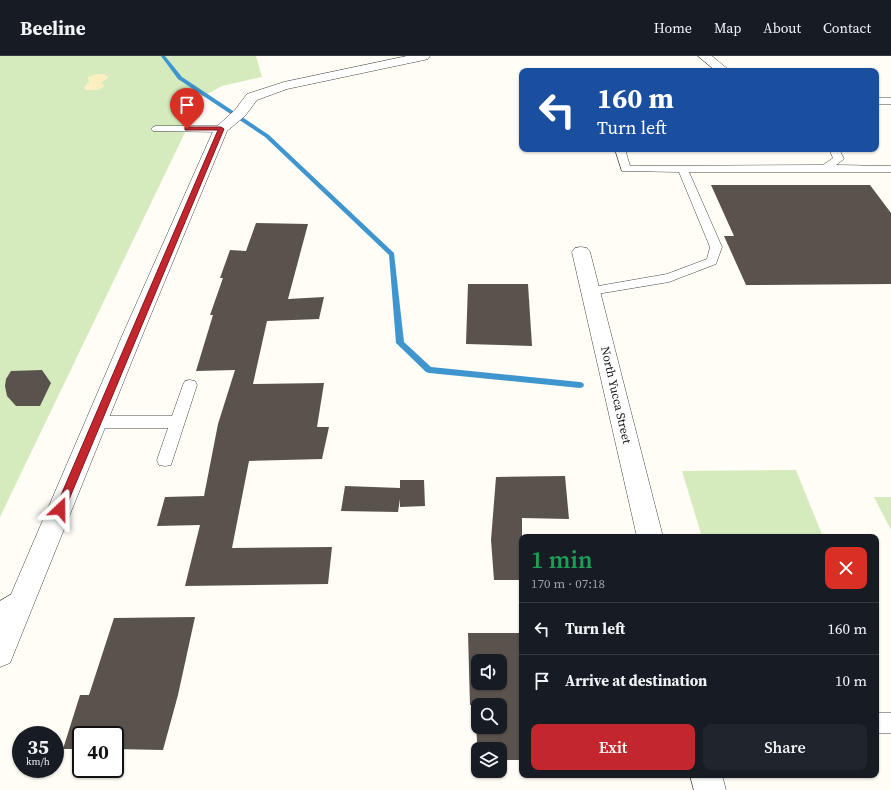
<!DOCTYPE html>
<meta charset="utf-8">
<style>
body{margin:0;font-family:"Source Serif 4",serif;background:#20242c;color:#f1f3f6;height:100vh;display:flex;flex-direction:column;font-size:15px;white-space:nowrap}
*{box-sizing:border-box;margin:0}
p{font-size:13px;color:#9ea1a6}
.icon{flex:none;width:22px;height:22px;fill:none;stroke:currentColor;stroke-width:2;stroke-linecap:round;stroke-linejoin:round}
.map{position:relative;flex:1;overflow:hidden}
.details{position:absolute;left:519px;top:478px;width:360px;height:244px;display:flex;flex-direction:column;background:#171b24;border-radius:8px;box-shadow:0 1px 3px #0004}
.details>*{flex:none}
.hud{position:absolute;left:519px;top:12px;width:360px;height:84px;border-radius:8px;box-shadow:0 1px 3px #0004;background:#1a4fa0;color:#fff;overflow:hidden}
.fabs{position:absolute;left:471px;top:598px;display:grid;gap:8px}
.fabs a{display:grid;place-items:center;width:36px;height:36px;border-radius:8px;background:#171b24;box-shadow:0 1px 3px #0004;font-size:20px}
.speed{position:absolute;left:12px;top:670px;display:flex;gap:8px;font-size:20px;font-weight:700;text-align:center}
.speed>*{display:grid;place-content:center;width:52px;height:52px;border-radius:50%;background:#171b24;box-shadow:0 1px 3px #0004;line-height:1}
.speed small{font-size:10px;font-weight:400}
.speed .limit{border:2px solid #111;border-radius:6px;background:#fff;color:#111}
.pin{position:absolute;display:grid;place-items:center;width:34px;height:34px;color:#fff;margin:-41px -17px;border-radius:50% 50% 50% 0;rotate:-45deg;box-shadow:0 0 4px #0007}
.pin .icon{rotate:45deg}
.me{position:absolute;width:44px;margin:-22px;rotate:23deg;stroke-linejoin:round;filter:drop-shadow(0 0 3px #0008)}
.turn{display:flex;align-items:center;gap:14px;height:84px;padding:0 12px;font-size:18px}
.turn .icon{width:52px;height:52px;stroke-width:2.5}
.turn b{display:block;font-size:28px;line-height:34px}
.round{display:grid;place-items:center;flex:none;width:42px;height:42px;border-radius:8px;background:#20242c}
.overview{display:flex;align-items:center;justify-content:space-between;height:68px;padding:0 12px}
h1{font-size:24px;font-weight:600;line-height:30px;color:#1e9e55}
.button{display:flex;gap:8px;margin-top:auto;padding:8px 12px}
.button a{flex:1;height:46px;border-radius:8px;background:#c4262e;color:#fff;font-size:16px;font-weight:600;line-height:46px;text-align:center}
.button a+a{background:#20242c;color:#f1f3f6}
ul{padding:0;list-style:none}
li{display:flex;align-items:center;gap:12px;height:52px;padding:0 12px;border-top:1px solid #363941}
li div{flex:1}
li b{display:block;font-size:15px}
li em{font-style:normal}
header{display:flex;align-items:center;gap:24px;box-sizing:border-box;height:56px;padding:0 20px;background:#171b24;border-bottom:1px solid #363941}
header strong{font-size:19px}
nav{display:flex;gap:22px;margin-inline-start:auto;font-size:14px}
.map>svg:first-child{display:block}
.green{fill:#d5ebbd}
.sand{fill:#fbeec1}
.lines{fill:none;stroke-linecap:round;stroke-linejoin:round}
.stream{fill:#3f96cf;fill-rule:evenodd}
.building{fill:#5a524d;fill-rule:evenodd}
.service-casing{stroke:#444;stroke-width:1}
.minor-casing{stroke:#444;stroke-width:1}
.tertiary-casing{stroke:#444;stroke-width:1}
.service{fill:#fff;fill-rule:evenodd}
.minor{fill:#fff;fill-rule:evenodd}
.tertiary{fill:#fff;fill-rule:evenodd}
.route{fill:#c4262e;stroke:#7f191e}
.labels{text-anchor:middle;stroke-width:4;stroke-linejoin:round;paint-order:stroke}
.street-label{font-size:12px;fill:#111;stroke:#fff}
</style>
<header>
<strong>Beeline</strong>
<nav><a>Home</a><a>Map</a><a>About</a><a>Contact</a></nav>
</header>
<div class="map">
<svg width="891" height="734" viewBox="0 0 891 734">
<rect width="100%" height="100%" fill="#fffdf5"/>
<g class="green">
<path d="M0,0H256L262,21L222,30L202,41L0,461Z"/>
<path d="M796,414L823,481H702L682,415Z"/>
<path d="M874,441H891V474Z"/>
</g>
<path class="sand" d="M96,18H103L108,20V22L101,27L104,29V31L97,34H85L84,31L89,26L88,21Z"/>
<g class="lines">
<path class="stream" d="M161,0H165L182,21L269,79L394,197L404,286L431,311L580,326L583,327L584,329L583,331L580,332L429,317L426,316L396,287L389,199L265,81L178,23Z"/>
</g>
<g class="building">
<path d="M711,129H870L891,157V228L746,229L724,180H734Z"/>
<path d="M256,167L308,168L288,243L324,241L319,263L267,265L253,328L324,327L317,371H329L322,403L249,405L232,492L332,491L328,528L185,530L200,469L157,470L165,441L204,440L218,368L235,314L196,315L213,259H210L223,222H220L230,194L246,195Z"/>
<path d="M468,228H528L532,290L466,288Z"/>
<path d="M42,314L51,327L40,350H16L7,340L5,330L6,323L11,315Z"/>
<path d="M565,420L569,463L522,462V524H494L491,484L496,421Z"/>
<path d="M400,424H424L425,450L400,451V443L398,456L341,455L345,430L400,432Z"/>
<path d="M195,561L178,639L163,694L115,693V679H81V693H63L80,639H89L114,562Z"/>
<path d="M468,577H522V704H500V693H478V704L475,649H470ZM478,605H500V627H478ZM478,649H500V671H478Z"/>
</g>
<g class="lines">
<g class="service-casing">
<g id="service">
<rect x="876" y="42" width="15" height="6"/>
<path d="M156,70H221L226,73L221,76L153,75L151,73L153,71Z"/>
<path d="M615,93H625L630,110L823,109L833,102L829,93H839L844,103L836,109L891,110V116H689L722,191L716,208L669,226L591,239L587,238L585,235L587,232L667,218L707,203L710,191L679,116L622,115Z"/>
<path d="M190,324L195,325L197,329L171,409L165,410L159,409L157,404L168,372H97L92,370L90,366L92,362L97,360H172L183,329L185,325Z"/>
<path d="M22,532L28,535L31,541L28,547L0,564V545Z"/>
<rect x="876" y="657" width="15" height="20"/>
</g>
</g>
<g class="minor-casing">
<g id="minor">
<path d="M698,0H712L730,15H716Z"/>
<path d="M581,191L587,192L590,196L663,481H637L572,196L575,192Z"/>
<path d="M690,719H722L726,734H694Z"/>
</g>
</g>
<g class="tertiary-casing">
<path id="tertiary" d="M407,0H430L428,3L424,4L287,33L257,44L245,60L227,75L142,280L10,607L0,611V564L122,280L214,73L235,54L247,38L284,26Z"/>
</g>
<use href="#service" class="service"/>
<use href="#minor" class="minor"/>
<use href="#tertiary" class="tertiary"/>
</g>
<path class="route" d="M185,71H221L224,73L65,453L64,456L60,458L57,456L55,453L218,74H185Z"/>
<g class="labels">
<g class="street-label">
<text transform="translate(616 339) rotate(77)" y="4">North Yucca Street</text>
</g>
</g>
</svg>
<div class="fabs">
<a><svg class="icon" aria-label="sound" viewBox="0 0 24 24"><path d="M4 9h4l5-4v14l-5-4H4zM17 9q2 3 0 6"/></svg></a>
<a><svg class="icon" aria-label="search" viewBox="0 0 24 24"><circle cx="10" cy="10" r="6"/><path d="M15 15l6 6"/></svg></a>
<a><svg class="icon" aria-label="layers" viewBox="0 0 24 24"><path d="M12 4l9 5-9 5-9-5zM3 14l9 5 9-5"/></svg></a>
</div>
<div class="speed"><div>35<small>km/h</small></div><div class="limit">40</div></div>
<div class="pin" style="left:187px;top:73px;background:#d93025"><svg class="icon" aria-label="arrive" viewBox="0 0 24 24"><path d="M6 21V4h12l-3 4 3 4H6"/></svg></div>
<svg class="me" style="left:60px;top:453px" viewBox="-20 -20 40 40"><path d="M0-17L14 15 0 8-14 15z" fill="#c4262e" stroke="#fff" stroke-width="4"/></svg>
<div class="hud">
<div class="turn"><svg class="icon" aria-label="left" viewBox="0 0 24 24"><path d="M17 20v-9H6M10 6l-5 5 5 5"/></svg><div><b>160 m</b>Turn left</div></div>
</div>
<section class="details">
<div class="overview"><div><h1>1 min</h1><p>170 m · 07:18</p></div><a class="round" style="background:#d93025;color:#fff"><svg class="icon" aria-label="close" viewBox="0 0 24 24"><path d="M6 6l12 12M18 6L6 18"/></svg></a></div>
<ul>
<li><svg class="icon" aria-label="left" viewBox="0 0 24 24"><path d="M17 20v-9H6M10 6l-5 5 5 5"/></svg><div><b>Turn left</b></div><em>160 m</em></li>
<li><svg class="icon" aria-label="arrive" viewBox="0 0 24 24"><path d="M6 21V4h12l-3 4 3 4H6"/></svg><div><b>Arrive at destination</b></div><em>10 m</em></li>
</ul>
<div class="button"><a>Exit</a><a>Share</a></div>
</section>
</div>
